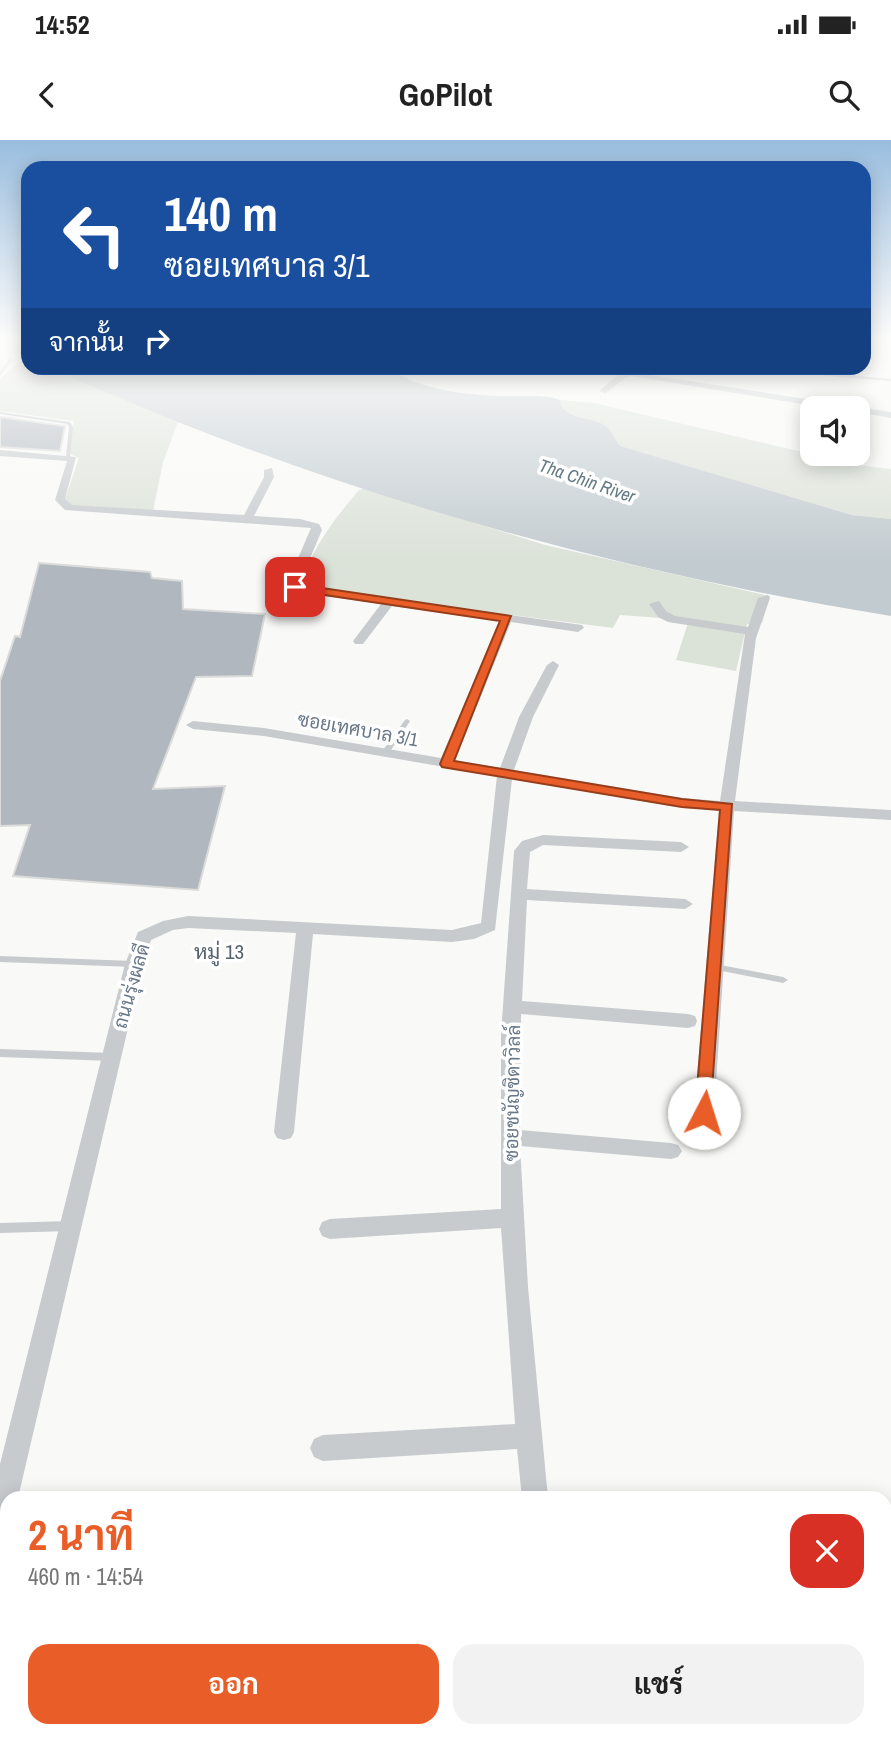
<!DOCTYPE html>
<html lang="th">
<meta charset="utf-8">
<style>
body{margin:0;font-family:"Archivo Narrow",Sarabun,sans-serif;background:#f2f2f2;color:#222;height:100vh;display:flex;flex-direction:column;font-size:26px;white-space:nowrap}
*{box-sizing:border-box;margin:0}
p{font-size:23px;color:#767676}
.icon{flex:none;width:38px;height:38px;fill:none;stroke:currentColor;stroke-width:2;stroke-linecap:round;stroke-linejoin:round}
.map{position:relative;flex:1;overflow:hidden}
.drawer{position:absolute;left:0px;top:1351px;width:892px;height:247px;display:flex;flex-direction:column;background:#fff;border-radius:21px 21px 0 0;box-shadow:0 4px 18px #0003}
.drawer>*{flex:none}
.banner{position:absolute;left:21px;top:21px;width:850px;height:214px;border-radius:21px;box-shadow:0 4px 18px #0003;background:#1a4fa0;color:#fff;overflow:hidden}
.tools{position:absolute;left:800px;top:256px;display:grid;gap:14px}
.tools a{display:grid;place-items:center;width:70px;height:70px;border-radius:14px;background:#fff;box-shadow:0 4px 18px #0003;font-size:35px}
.pin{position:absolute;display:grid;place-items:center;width:60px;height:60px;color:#fff;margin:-30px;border-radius:14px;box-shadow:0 4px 10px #0006}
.me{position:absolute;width:77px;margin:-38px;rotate:5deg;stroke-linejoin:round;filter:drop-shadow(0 0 5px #0008)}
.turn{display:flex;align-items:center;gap:24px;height:147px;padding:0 28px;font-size:32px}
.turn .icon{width:91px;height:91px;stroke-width:2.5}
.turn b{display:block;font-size:49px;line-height:60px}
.then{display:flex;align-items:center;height:66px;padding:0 28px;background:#0003;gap:14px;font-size:26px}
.round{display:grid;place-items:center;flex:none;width:74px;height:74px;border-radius:21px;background:#f2f2f2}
.head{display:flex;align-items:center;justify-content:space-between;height:119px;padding:0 28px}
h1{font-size:42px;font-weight:700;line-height:52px;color:#e95e28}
.button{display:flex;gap:14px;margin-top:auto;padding:14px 28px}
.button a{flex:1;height:80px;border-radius:21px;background:#e95e28;color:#fff;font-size:28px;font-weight:700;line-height:80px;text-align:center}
.button a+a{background:#f2f2f2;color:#222}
.status{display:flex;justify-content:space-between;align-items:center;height:49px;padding:0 35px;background:#fff;direction:ltr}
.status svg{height:19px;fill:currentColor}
header{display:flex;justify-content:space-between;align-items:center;height:91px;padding:0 28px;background:#fff;font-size:32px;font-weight:700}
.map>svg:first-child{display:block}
.green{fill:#dbe2d8}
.water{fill:#c2cbd0}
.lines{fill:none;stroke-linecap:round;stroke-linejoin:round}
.stream{stroke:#c2cbd0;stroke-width:2.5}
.building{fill:#b0b7be;stroke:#dbdbd9;stroke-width:2}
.lane{fill:#c7cbce;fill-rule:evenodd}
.street{fill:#c7cbce;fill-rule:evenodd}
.route{fill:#e95e28;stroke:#973d1a;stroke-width:2}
.labels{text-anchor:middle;stroke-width:7;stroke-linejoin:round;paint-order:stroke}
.far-water-label{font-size:18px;font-style:italic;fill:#637a83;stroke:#fff}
.street-label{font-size:19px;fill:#687889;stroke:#fff}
.neighbourhood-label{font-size:21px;fill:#56626e;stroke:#fff}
</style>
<div class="status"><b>14:52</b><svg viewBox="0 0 49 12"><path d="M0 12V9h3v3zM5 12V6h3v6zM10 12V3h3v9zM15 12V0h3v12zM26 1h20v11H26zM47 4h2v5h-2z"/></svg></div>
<header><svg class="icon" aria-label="back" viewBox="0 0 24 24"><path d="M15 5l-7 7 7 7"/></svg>GoPilot<svg class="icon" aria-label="search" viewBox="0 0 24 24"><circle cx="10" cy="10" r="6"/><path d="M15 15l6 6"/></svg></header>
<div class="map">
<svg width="891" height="1597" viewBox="0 0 891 1597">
<rect width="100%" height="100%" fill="#f9f9f7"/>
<g class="green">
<path d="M26,216L28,228H51L178,282L163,322L153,371L75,367L64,362L79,318L66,312L74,281L0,271V239Z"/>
<path d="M560,260L594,263L858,325L891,329V379L852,375L619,306C616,300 612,291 607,287C593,275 564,282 560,260Z"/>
<path d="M364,348L545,405L770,456L762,483L747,484L736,531L676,520L689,480L620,475L613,488L312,449L301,443C313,406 334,380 358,351Z"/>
</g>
<path class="water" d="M51,228H388C421,251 471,256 511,256C528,257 544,254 560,260C564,282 593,275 607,287C612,291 616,301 620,306L852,375L891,379V476C602,429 318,349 51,228Z"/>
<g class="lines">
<g class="stream">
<path d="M792,228L808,233L891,240"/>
<path d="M812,228L830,232"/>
</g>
</g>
<g class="building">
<path d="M0,277L65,286L60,311L0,307Z"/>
<path d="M39,423L150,432L152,438L182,441L183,469L265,474L252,536L196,537L153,649L225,646L198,750L13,736L30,685L0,686V541L15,496L20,497Z"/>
</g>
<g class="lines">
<g class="lane">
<path d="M10,218L13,219L0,236V232Z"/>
<path d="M0,272L70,282L73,287L70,317L68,318L66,317L69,287L67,284L0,274Z"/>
<path d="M407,579L410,581L389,613L385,615H382L381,613L405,580Z"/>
<path d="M0,816L134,821L138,824L134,827L0,822Z"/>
<path d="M715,824L783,837L788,840L783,843L712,829L711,827Z"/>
<path d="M0,909L112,913L115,914L117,917L115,920L112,921L0,917Z"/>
<path d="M70,1081L74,1083L76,1086L74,1089L70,1091L0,1093V1083Z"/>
<rect x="532" y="1591" width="16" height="6"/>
</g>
<g class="street">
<path d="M631,232L845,265L849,268H827L631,236L625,238L606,253L599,251L619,234Z"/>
<path d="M858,267L891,272V278L858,272Z"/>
<path d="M0,310L76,317L65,359L72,365L244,375L264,337V330L272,328L274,337L254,376L300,379L319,384L322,390L299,444L301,446L582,485L584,488L578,492L511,482L455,620L500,628L519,577L547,525L553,521L559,525L533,577L514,630L682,658L720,661L745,494L668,482L658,477L649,464L659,461L666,471L675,476L748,487L758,458L768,455L770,458L756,498L735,661L891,670V680L734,671L714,973L711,979L704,981L697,979L694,973L719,670L682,668L512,639L495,790L474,799L452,802L313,794L294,992L291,998L284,1000L277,998L274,992L296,793L188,788L173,790L151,800L143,824L18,1358H7V1389L0,1392V1324L125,824L138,792L163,781L188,776L452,790L481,783L497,636L264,596L193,589L186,585L193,581L264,588L441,618L500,481L392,466L363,504H355L353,501L381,464L297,452L287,444L311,388L65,370L55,360L67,321L0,316Z"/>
<path d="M543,695L681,702L689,707L681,712L543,705L530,712L527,749L685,759L693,764L685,769L527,760L522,861L688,874L695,876L697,881L695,886L688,888L521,874L520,990L671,1003L678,1005L682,1011L678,1017L671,1019L520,1006L528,1147L548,1358H522L517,1309L323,1321L314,1317L310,1308L314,1299L323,1295L515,1284L501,1088L330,1099L322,1096L319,1089L322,1082L330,1079L501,1069V894L514,711L522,701Z"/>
<path d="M891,1429V1457L886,1458V1430Z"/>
<rect x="0" y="1486" width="7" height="30"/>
<rect x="666" y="1591" width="30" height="6"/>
</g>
</g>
<linearGradient id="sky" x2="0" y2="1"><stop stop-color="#99bdde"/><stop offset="0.47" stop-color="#fcfcfb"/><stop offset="1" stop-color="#fcfcfb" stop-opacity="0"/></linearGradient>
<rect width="891" height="423" fill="url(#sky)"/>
<path class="route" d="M295,444L511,476L454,621L682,659L732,664L710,978H697L695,973L720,670L682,667L442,627L440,624L500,481L291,450L289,447Z"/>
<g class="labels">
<g class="far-water-label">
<text transform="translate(587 341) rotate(19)" y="6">Tha Chin River</text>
</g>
<g class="street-label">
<text transform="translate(358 589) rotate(10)" y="7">ซอยเทศบาล 3/1</text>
<text transform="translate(131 846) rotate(-74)" y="7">ถนนรุ่งผลดี</text>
<text transform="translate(512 953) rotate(-89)" y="7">ซอยชนัญชิดาวิลล์</text>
</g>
<g class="neighbourhood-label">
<text x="219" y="819">หมู่ 13</text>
</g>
</g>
</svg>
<div class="tools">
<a><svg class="icon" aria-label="sound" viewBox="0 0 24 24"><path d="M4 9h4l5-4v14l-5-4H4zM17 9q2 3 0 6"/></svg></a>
</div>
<div class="pin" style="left:295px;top:447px;background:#d93025"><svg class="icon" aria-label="arrive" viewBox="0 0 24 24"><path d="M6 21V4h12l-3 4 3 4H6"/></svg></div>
<svg class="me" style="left:704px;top:973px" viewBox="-20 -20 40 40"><circle r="19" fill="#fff"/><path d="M0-13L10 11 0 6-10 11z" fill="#e95e28"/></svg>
<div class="banner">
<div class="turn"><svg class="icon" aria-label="left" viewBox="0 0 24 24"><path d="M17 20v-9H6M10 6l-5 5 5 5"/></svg><div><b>140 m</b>ซอยเทศบาล 3/1</div></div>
<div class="then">จากนั้น<svg class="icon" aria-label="right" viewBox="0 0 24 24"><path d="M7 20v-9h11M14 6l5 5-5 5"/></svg></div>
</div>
<section class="drawer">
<div class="head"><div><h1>2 นาที</h1><p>460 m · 14:54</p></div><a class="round" style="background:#d93025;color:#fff"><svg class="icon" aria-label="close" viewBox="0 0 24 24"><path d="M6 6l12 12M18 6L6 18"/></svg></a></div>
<div class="button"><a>ออก</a><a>แชร์</a></div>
</section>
</div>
